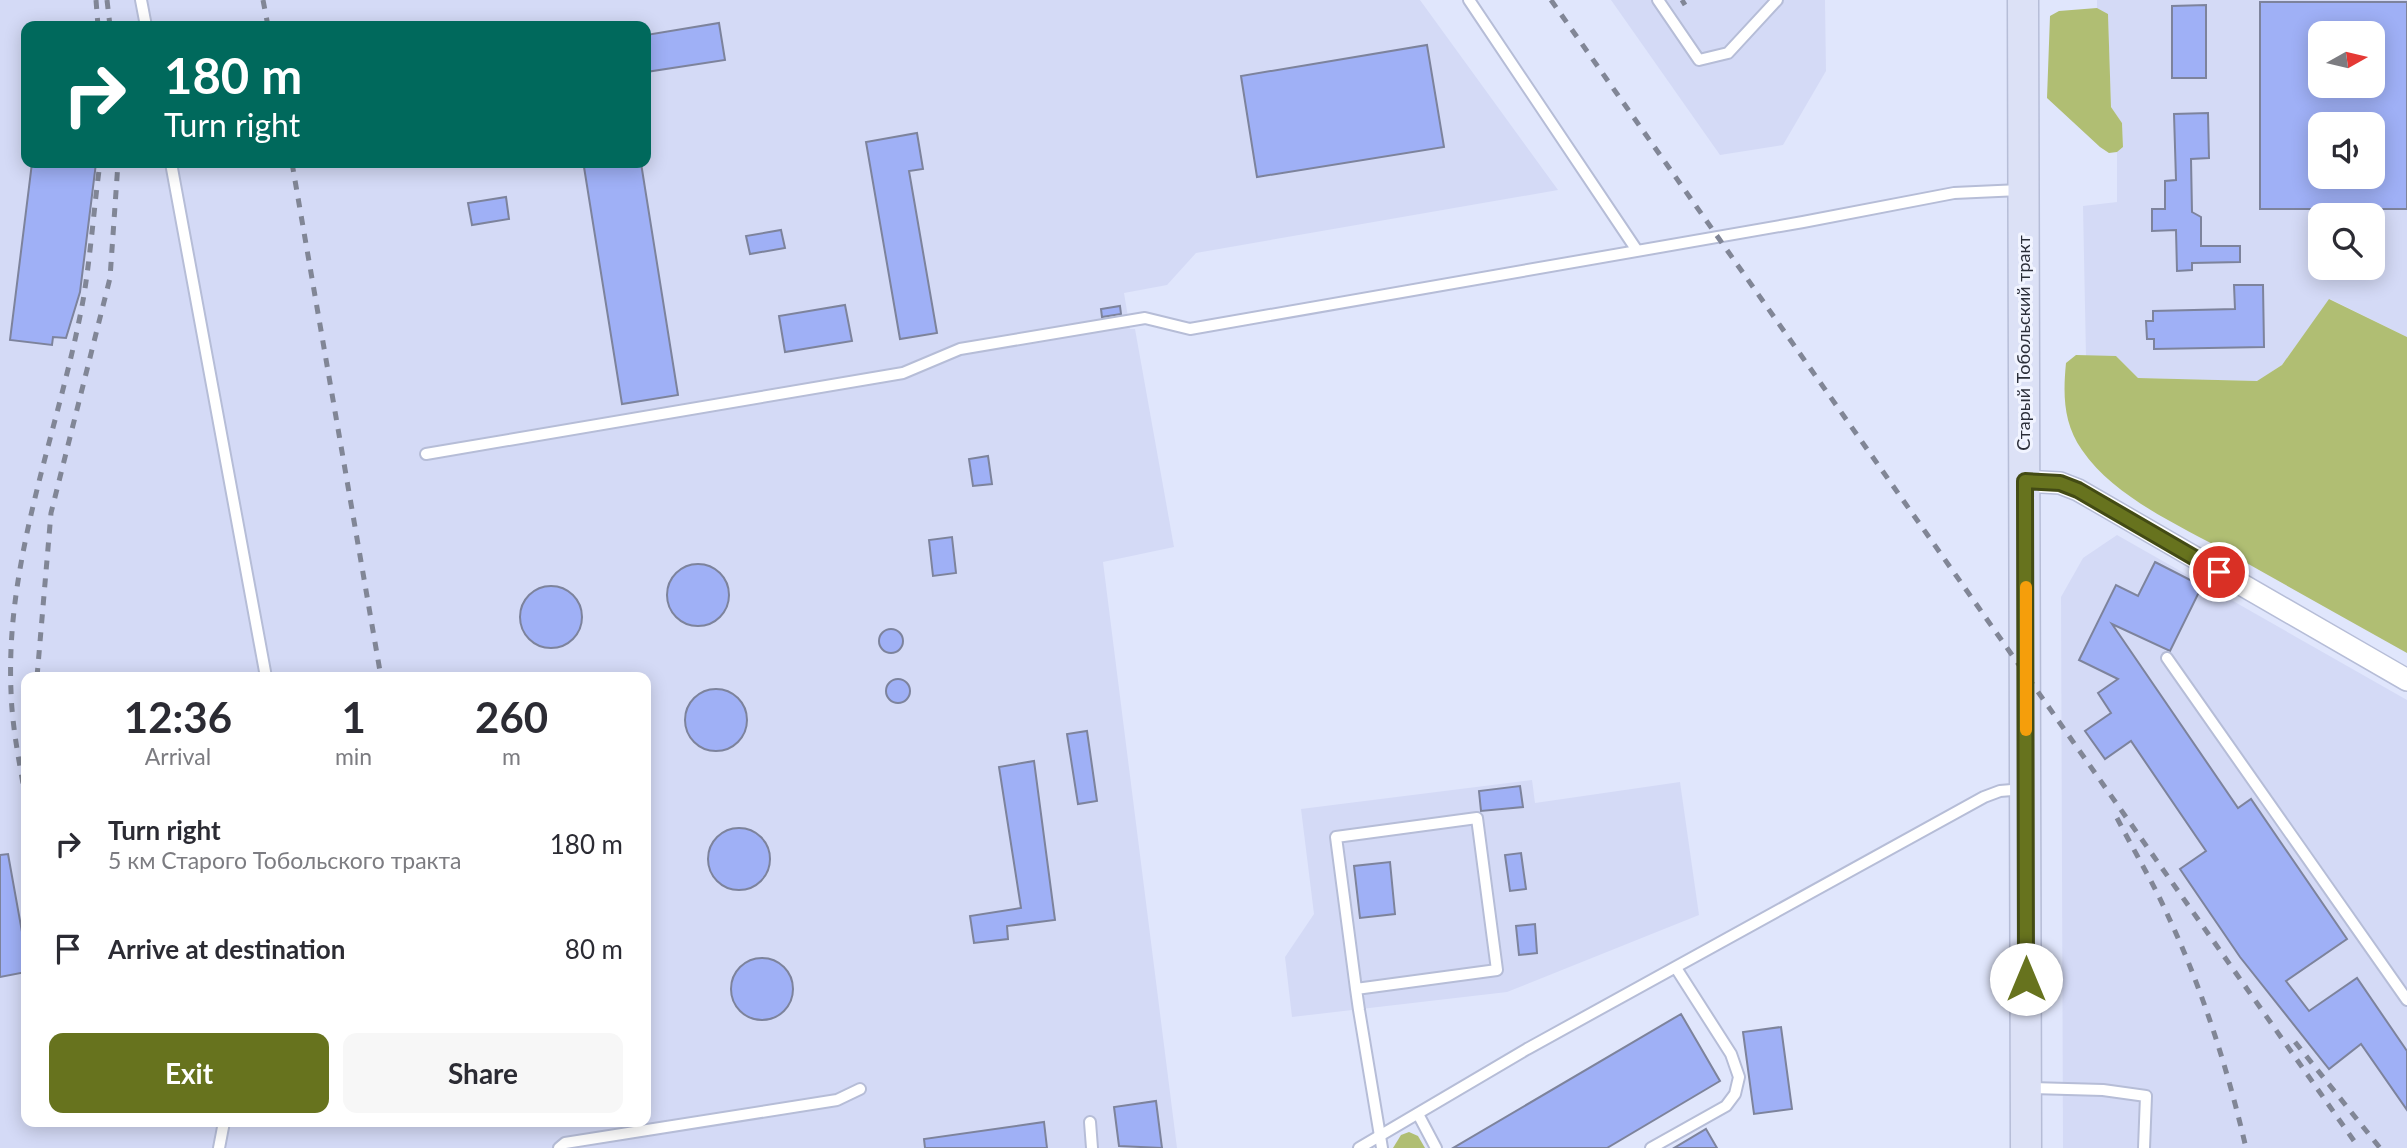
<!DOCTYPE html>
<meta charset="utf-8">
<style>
body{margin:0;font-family:Lato,sans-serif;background:#f7f7f7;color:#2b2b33;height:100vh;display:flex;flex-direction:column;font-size:26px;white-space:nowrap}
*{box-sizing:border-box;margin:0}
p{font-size:23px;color:#7c7c81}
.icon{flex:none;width:38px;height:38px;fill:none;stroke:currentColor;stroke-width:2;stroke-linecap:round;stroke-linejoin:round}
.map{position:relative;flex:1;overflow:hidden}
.drawer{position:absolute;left:21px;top:672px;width:630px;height:455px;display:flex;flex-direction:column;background:#fff;border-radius:14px;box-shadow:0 4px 18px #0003}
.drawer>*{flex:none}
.banner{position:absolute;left:21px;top:21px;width:630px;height:147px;border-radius:14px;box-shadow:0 4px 18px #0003;background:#00695c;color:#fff;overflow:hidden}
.needle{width:46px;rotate:82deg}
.fabs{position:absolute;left:2308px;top:21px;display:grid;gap:14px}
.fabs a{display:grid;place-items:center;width:77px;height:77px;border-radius:14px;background:#fff;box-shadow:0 4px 18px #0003;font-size:35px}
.pin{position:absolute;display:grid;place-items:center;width:60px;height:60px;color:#fff;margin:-30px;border:4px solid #fff;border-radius:50%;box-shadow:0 2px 7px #0007}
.me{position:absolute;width:77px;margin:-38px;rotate:0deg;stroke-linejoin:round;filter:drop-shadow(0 0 5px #0008)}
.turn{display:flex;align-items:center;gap:24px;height:147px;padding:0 28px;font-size:32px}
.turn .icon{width:91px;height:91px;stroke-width:2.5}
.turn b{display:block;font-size:49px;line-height:60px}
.eta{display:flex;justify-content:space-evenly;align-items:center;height:119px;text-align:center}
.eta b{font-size:42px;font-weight:700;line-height:49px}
.button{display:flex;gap:14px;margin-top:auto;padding:14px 28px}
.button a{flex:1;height:80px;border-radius:14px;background:#67731e;color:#fff;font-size:28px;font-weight:700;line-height:80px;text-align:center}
.button a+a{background:#f7f7f7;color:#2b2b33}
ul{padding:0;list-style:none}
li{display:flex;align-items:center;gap:21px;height:105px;padding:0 28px}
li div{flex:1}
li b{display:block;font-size:26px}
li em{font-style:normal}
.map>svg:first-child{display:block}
.built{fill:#d4daf6;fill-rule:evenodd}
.green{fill:#b0be73}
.building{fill:#9fb0f6;stroke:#7d839c;stroke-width:2;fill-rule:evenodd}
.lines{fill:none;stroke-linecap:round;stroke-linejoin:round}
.lane-casing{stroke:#b6bdd7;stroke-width:14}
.street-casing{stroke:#b6bdd7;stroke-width:24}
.secondary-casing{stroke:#b6bdd7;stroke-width:33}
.lane{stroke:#fff;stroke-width:10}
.street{stroke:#fff;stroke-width:21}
.secondary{stroke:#dce1f6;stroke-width:30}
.rail{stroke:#818696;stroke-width:5;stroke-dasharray:9 9;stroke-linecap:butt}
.route-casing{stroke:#434b14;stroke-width:18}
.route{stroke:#67731e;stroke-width:12}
.slow{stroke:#f59e0b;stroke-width:12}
.labels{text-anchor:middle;stroke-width:6;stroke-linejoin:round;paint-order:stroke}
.street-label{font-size:18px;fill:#2b2e39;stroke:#f1f4ff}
</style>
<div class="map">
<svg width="2407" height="1148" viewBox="0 0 2407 1148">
<rect width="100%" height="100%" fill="#e0e6fc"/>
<g class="built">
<path d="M0,0H1420L1558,190L1196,253L1167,285L1124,293L1130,329H1135L1174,547L1103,562L1177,1148H0ZM26,26H646V163H26ZM26,677H646V1122H26Z"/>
<path d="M1611,0H1825L1826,71L1783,145L1720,155Z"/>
<path d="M2097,0H2407V337L2330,299L2282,365L2257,381L2138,378L2116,356H2086L2083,206L2117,202V152L2123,147L2122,123L2111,107L2108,14L2097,8ZM2320,33H2373V86H2320ZM2320,124H2373V177H2320ZM2320,215H2373V268H2320Z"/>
<path d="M2117,535L2407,700V1148H2063L2061,597L2083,558Z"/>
<path d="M1532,780L1535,803L1680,782L1699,915L1507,992L1292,1017L1285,957L1314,914L1301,809Z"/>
</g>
<g class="green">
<path d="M2097,8L2108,14L2111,107L2122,123L2123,147L2117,152L2109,153L2100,147L2047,98L2050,16L2059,11Z"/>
<path d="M2329,299L2407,337V653C2348,620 2289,587 2229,553C2179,525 2115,498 2082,450C2063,423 2063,394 2066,363L2076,355L2116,356L2138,378L2257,381L2282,365Z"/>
<path d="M1409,1132L1418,1136L1425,1148H1393L1401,1135Z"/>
</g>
<g class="building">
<path d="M2260,2H2407V209H2260ZM2320,33H2373V86H2320ZM2320,124H2373V177H2320Z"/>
<path d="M2206,5V78H2172V6Z"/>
<path d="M719,23L725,60L646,72V35Z"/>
<path d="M1427,45L1444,147L1257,177L1241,76Z"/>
<path d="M2208,113L2209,158L2191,159L2192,212L2201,217V246H2240V262L2192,263V270L2177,271L2176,230L2152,231V209H2165V181L2176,180L2174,114Z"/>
<path d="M917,133L923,169L909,171L937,333L900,339L866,142Z"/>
<path d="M32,163H96L80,292L66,338L53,337L52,345L10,340Z"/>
<path d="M613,163H641L678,395L622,404L584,167Z"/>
<path d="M506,197L509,219L472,225L468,203Z"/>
<path d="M781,230L785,248L750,254L746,236Z"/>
<path d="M2234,285H2263L2264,347L2154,349V339H2147L2146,321H2153V311L2235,309Z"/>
<path d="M845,305L852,341L785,352L779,316Z"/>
<path d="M1120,306L1121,314L1102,317L1101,309Z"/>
<path d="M988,456L992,484L973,486L969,459Z"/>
<path d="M952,537L956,573L933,576L929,540Z"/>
<path d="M2155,562L2202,586L2170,651L2112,624L2238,808L2251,799L2347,939L2286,981L2309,1011L2357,978L2407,1051V1110L2361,1044L2329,1069L2240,957L2180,869L2206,851L2131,741L2105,759L2085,731L2111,713L2098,693L2118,679L2079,660L2116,585L2138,596Z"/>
<circle cx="698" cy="595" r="31"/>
<circle cx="551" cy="617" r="31"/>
<circle cx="891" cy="641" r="12"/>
<circle cx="898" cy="691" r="12"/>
<circle cx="716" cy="720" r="31"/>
<path d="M1087,731L1097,801L1078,804L1067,734Z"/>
<path d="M1034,761L1055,920L1007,926L1008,939L974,943L970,916L1021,908L999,767Z"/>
<path d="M1520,786L1523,807L1481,811L1479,791Z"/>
<circle cx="739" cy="859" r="31"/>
<path d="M1521,853L1526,889L1510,891L1505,855Z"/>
<path d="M8,854L26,954V972L0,977V855Z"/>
<path d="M1390,862L1395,914L1360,918L1354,866Z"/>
<path d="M1535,924L1537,953L1519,955L1516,926Z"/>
<circle cx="762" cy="989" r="31"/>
<path d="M1681,1014L1720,1081L1607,1148H1453Z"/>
<path d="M1781,1027L1792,1109L1754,1114L1743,1032Z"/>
<path d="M1156,1101L1162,1148L1119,1146L1114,1107Z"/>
<path d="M1044,1122L1047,1148H925L924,1139Z"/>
<path d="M1706,1129L1717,1148H1674Z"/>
</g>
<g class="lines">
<g class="lane-casing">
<g id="lane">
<path d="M141,0L146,26"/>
<path d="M1469,0L1636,249"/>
<path d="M1658,0L1699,60L1728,53L1777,0"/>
<path d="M171,163L266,677"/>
<path d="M426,454L903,373L960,349L1145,318L1190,329L1803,222L1954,193L2020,190"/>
<path d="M2167,658L2407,1000"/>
<path d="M1356,989L1497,970L1477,818L1336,837L1356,989L1359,1010L1382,1148"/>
<path d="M2029,1088L2103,1090L2146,1096L2144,1148"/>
<path d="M1418,1114L1436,1148"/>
<path d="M1090,1122L1092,1148"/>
<path d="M219,1148L224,1122"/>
<path d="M559,1148L565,1143L837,1100L860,1089"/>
<path d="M1359,1148L1527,1049L1984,797L2000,791L2024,789"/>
<path d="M1651,1148L1726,1106L1735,1094L1739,1077L1731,1054L1676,968"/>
</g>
</g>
<g class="street-casing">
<path id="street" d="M2025,481L2060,483L2078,490L2407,680"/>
</g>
<g class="secondary-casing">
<path id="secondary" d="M2023,0L2026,1148"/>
</g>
<use href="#lane" class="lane"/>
<use href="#street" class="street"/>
<use href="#secondary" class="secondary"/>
<g class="rail">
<path d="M96,0L98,26"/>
<path d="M107,0L110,26"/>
<path d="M263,0L268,26"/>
<path d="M1551,0L2359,1148"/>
<path d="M1682,0L1685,5"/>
<path d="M292,163L381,677"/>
<path d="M37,677L51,513L110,278L118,163"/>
<path d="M26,801C20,765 12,728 11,691C5,555 61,426 84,295C91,251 94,207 100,163"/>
<path d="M2117,818C2134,851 2154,884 2169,918C2203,991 2228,1070 2246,1148"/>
<path d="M2295,1042L2380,1148"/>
</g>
</g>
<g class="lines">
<g class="route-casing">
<path id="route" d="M2026,979L2025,481L2060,483L2078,490L2219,572"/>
</g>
<use href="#route" class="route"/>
<path class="slow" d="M2026,587V730"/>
</g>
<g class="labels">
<g class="street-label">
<text transform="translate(2024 343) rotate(-90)" y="6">Старый Тобольский тракт</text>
</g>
</g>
</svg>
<div class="fabs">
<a><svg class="needle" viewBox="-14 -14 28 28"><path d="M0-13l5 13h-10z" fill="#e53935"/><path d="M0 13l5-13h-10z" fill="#7c7c81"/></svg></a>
<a><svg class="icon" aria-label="sound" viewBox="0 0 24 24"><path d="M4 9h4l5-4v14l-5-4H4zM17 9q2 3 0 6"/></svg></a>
<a><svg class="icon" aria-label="search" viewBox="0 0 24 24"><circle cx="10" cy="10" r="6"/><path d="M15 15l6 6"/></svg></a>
</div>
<div class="pin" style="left:2219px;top:572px;background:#d93025"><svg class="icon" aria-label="arrive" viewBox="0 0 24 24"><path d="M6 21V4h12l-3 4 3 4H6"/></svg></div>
<svg class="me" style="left:2026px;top:979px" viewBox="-20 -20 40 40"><circle r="19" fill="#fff"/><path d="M0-13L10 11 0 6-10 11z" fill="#67731e"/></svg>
<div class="banner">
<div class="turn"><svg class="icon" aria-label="right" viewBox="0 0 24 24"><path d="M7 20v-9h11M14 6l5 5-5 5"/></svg><div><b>180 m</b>Turn right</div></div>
</div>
<section class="drawer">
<div class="eta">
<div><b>12:36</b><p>Arrival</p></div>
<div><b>1</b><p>min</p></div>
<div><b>260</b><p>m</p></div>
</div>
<ul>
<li><svg class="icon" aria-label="right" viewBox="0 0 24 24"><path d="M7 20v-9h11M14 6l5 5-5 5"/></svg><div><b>Turn right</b><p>5 км Старого Тобольского тракта</p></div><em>180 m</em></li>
<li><svg class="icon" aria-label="arrive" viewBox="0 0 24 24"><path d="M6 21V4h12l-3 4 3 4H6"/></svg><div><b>Arrive at destination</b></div><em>80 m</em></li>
</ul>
<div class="button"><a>Exit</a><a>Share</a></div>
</section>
</div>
